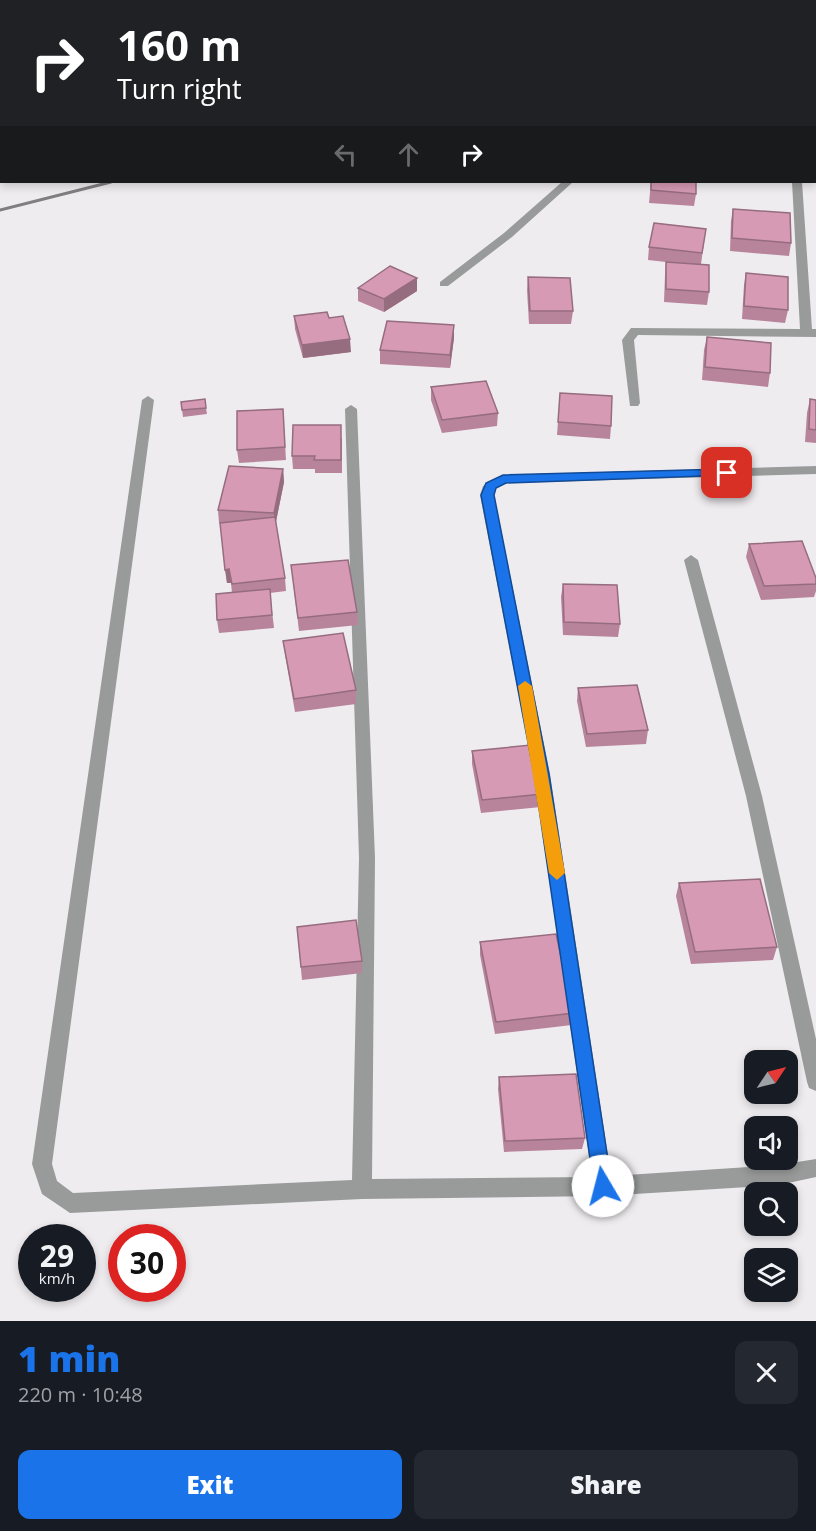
<!DOCTYPE html>
<meta charset="utf-8">
<style>
body{margin:0;font-family:"Open Sans",sans-serif;background:#242831;color:#f1f3f6;height:100vh;display:flex;flex-direction:column;font-size:22px;white-space:nowrap}
*{box-sizing:border-box;margin:0}
p{font-size:20px;color:#9ea1a6}
.icon{flex:none;width:33px;height:33px;fill:none;stroke:currentColor;stroke-width:2;stroke-linecap:round;stroke-linejoin:round}
.map{position:relative;height:1321px;overflow:hidden}
.sheet{display:flex;flex-direction:column;background:#171b24;flex:1}
.sheet>*{flex:none}
.hud{position:absolute;left:0px;top:0px;width:816px;height:183px;box-shadow:0 3px 9px #0003;background:#202124;color:#fff;overflow:hidden}
.needle{width:39px;rotate:55deg}
.controls{position:absolute;left:744px;top:1050px;display:grid;gap:12px}
.controls a{display:grid;place-items:center;width:54px;height:54px;border-radius:12px;background:#171b24;box-shadow:0 3px 9px #0003;font-size:30px}
.speed{position:absolute;left:18px;top:1224px;display:flex;gap:12px;font-size:30px;font-weight:700;text-align:center}
.speed>*{display:grid;place-content:center;width:78px;height:78px;border-radius:50%;background:#171b24;box-shadow:0 3px 9px #0003;line-height:1}
.speed small{font-size:15px;font-weight:400}
.speed .limit{border:9px solid #d22;background:#fff;color:#111}
.pin{position:absolute;display:grid;place-items:center;width:51px;height:51px;color:#fff;margin:-26px;border-radius:12px;box-shadow:0 3px 9px #0006}
.me{position:absolute;width:66px;margin:-33px;rotate:352deg;stroke-linejoin:round;filter:drop-shadow(0 0 4px #0008)}
.turn{display:flex;align-items:center;gap:21px;height:126px;padding:0 18px;font-size:27px}
.turn .icon{width:78px;height:78px;stroke-width:2.5}
.turn b{display:block;font-size:42px;line-height:51px}
.lanes{display:flex;align-items:center;height:57px;padding:0 18px;background:#0003;justify-content:center;gap:30px;direction:ltr}
.lanes .off{opacity:.35}
.round{display:grid;place-items:center;flex:none;width:63px;height:63px;border-radius:12px;background:#242831}
.summary{display:flex;align-items:center;justify-content:space-between;height:102px;padding:0 18px}
h1{font-size:36px;font-weight:800;line-height:45px;color:#1a73e8}
.primary-button{display:flex;gap:12px;margin-top:auto;padding:12px 18px}
.primary-button a{flex:1;height:69px;border-radius:12px;background:#1a73e8;color:#fff;font-size:24px;font-weight:800;line-height:69px;text-align:center}
.primary-button a+a{background:#242831;color:#f1f3f6}
.map>svg:first-child{display:block}
.lines{fill:none;stroke-linecap:round;stroke-linejoin:round}
.minor{fill:#999b9b;fill-rule:evenodd}
.rail{stroke:#807e81;stroke-width:3}
.wall{fill:#b8849c}
.shaded-wall{fill:#966c7f}
.building{fill:#d69ab5;stroke:#966c7f;stroke-width:1.5}
.route{fill:#1a73e8;stroke:#114b97;stroke-width:1.5}
.slow{fill:#f59e0b}
</style>
<div class="map">
<svg width="816" height="1321" viewBox="0 0 816 1321">
<rect width="100%" height="100%" fill="#efecf0"/>
<g class="lines">
<g class="minor">
<rect x="244" y="0" width="8" height="2"/>
<path d="M551,0H561L550,2Z"/>
<path d="M816,30V37L814,38V31Z"/>
<rect x="814" y="74" width="2" height="6"/>
<rect x="0" y="160" width="2" height="6"/>
<path d="M562,182H573L512,237L448,286H440V282L504,233Z"/>
<path d="M792,182H802L812,329H816V337L638,335L634,340L640,403L638,406H630L622,340L631,328L800,329Z"/>
<path d="M148,396L154,400L52,1164L57,1181L73,1193L352,1180L359,858L345,409L351,405L357,409L375,858L372,1179L592,1177L534,774L480,495L483,486L503,475L816,466V474L506,483L496,488L494,495L550,774L611,1176L779,1165L816,1159V1177L779,1185L603,1196L362,1199L70,1213L42,1194L32,1164L142,400Z"/>
<path d="M691,555L698,560L762,796L816,1039V1091L809,1088L807,1082L746,796L684,560Z"/>
</g>
<g class="rail">
<path d="M590,2L593,0"/>
<path d="M0,210L111,182"/>
</g>
</g>
<g class="wall">
<path d="M651,182H696V194L694,206L649,203Z"/>
<path d="M733,209L791,243L789,256L730,251L731,221Z"/>
<path d="M706,229L701,264L709,292L707,305L664,302L665,275L666,262L648,260L649,247Z"/>
<path d="M746,273L788,310L785,323L742,319L744,285Z"/>
<path d="M528,277L573,311L571,324H529L527,290Z"/>
<path d="M417,278V291L384,312L358,301V288Z"/>
<path d="M294,316L329,318L351,352L303,358L295,329Z"/>
<path d="M454,325V338L450,368L380,364V350Z"/>
<path d="M707,337L770,373L768,387L702,380L704,350Z"/>
<path d="M431,387L498,413L497,426L442,433L431,400Z"/>
<path d="M560,393L611,426L610,439L557,435Z"/>
<path d="M810,399L816,400V443L805,442L807,413Z"/>
<path d="M181,402L206,408L207,414L183,417Z"/>
<path d="M283,409L286,460L239,463L237,450Z"/>
<path d="M342,438V473H315V469H293L292,456Z"/>
<path d="M283,469L284,482L276,522L285,578L286,591L270,593L274,628L219,633L217,620L232,593L231,583H227L221,523H219L218,510Z"/>
<path d="M749,544L816,578V591L814,597L761,600L746,557Z"/>
<path d="M291,565L357,612L358,625L299,631Z"/>
<path d="M563,584L620,624L618,637L563,635L561,597Z"/>
<path d="M283,641L356,690V704L295,712L285,654Z"/>
<path d="M578,688L648,730L646,744L586,747L577,701Z"/>
<path d="M472,751L542,794L541,807L481,813L472,764Z"/>
<path d="M679,883L777,947L773,960L691,964L676,896Z"/>
<path d="M297,927L362,961V973L302,980Z"/>
<path d="M480,942L574,1013L572,1025L495,1034L480,955Z"/>
<path d="M499,1077L585,1138L582,1149L504,1152L498,1089Z"/>
</g>
<g class="shaded-wall">
<path d="M417,278V291L384,312V299Z"/>
<path d="M454,325V338L450,368V355Z"/>
<path d="M350,339L351,352L303,358L302,345Z"/>
<path d="M283,469L284,482L275,526L274,513Z"/>
<path d="M229,569L231,583H227L225,570Z"/>
</g>
<g class="building">
<rect x="302" y="0" width="51" height="2"/>
<path d="M369,0H408L409,2H369Z"/>
<path d="M455,0H492L493,2H456Z"/>
<path d="M651,182H696V194L651,190Z"/>
<path d="M733,209L790,213L791,243L732,238Z"/>
<path d="M654,223L706,229L702,253L649,247Z"/>
<path d="M666,262L709,265V292L666,289Z"/>
<path d="M390,266L417,278L384,299L358,288Z"/>
<path d="M746,273L788,277V310L744,306Z"/>
<path d="M528,277L570,278L573,311H530Z"/>
<path d="M327,312L329,318L343,316L350,339L302,345L294,316Z"/>
<path d="M387,321L454,325L450,355L380,350Z"/>
<path d="M707,337L771,343L770,373L705,367Z"/>
<path d="M486,381L498,413L442,420L431,387Z"/>
<path d="M560,393L612,396L611,426L558,422Z"/>
<path d="M205,399L206,408L182,410L181,402Z"/>
<path d="M810,399L816,400V430L809,429Z"/>
<path d="M283,409L285,447L237,450V411Z"/>
<path d="M293,425H341V460H314L315,456H292Z"/>
<path d="M229,466L283,469L274,513L218,510Z"/>
<path d="M275,517L285,578L232,584L229,569L225,570L220,523Z"/>
<path d="M802,541L816,578V584L764,586L749,544Z"/>
<path d="M348,560L357,612L298,618L291,565Z"/>
<path d="M563,584L617,585L620,624L564,622Z"/>
<path d="M270,589L272,615L217,620L216,594Z"/>
<path d="M343,633L356,690L294,699L283,641Z"/>
<path d="M637,685L648,730L587,734L578,688Z"/>
<path d="M531,745L542,794L482,800L472,751Z"/>
<path d="M760,879L777,947L695,952L679,883Z"/>
<path d="M356,920L362,961L301,967L297,927Z"/>
<path d="M556,934L574,1013L496,1022L480,942Z"/>
<path d="M576,1074L585,1138L505,1141L499,1077Z"/>
</g>
<path class="route" d="M727,469L731,470V475L506,483L496,488L494,495L549,774L612,1186L609,1193L603,1195L597,1193L594,1186L534,774L481,495L486,483L503,475Z"/>
<path class="slow" d="M525,681L532,686L565,873L557,880L549,873L518,686Z"/>
</svg>
<div class="controls">
<a><svg class="needle" viewBox="-14 -14 28 28"><path d="M0-13l5 13h-10z" fill="#e53935"/><path d="M0 13l5-13h-10z" fill="#9ea1a6"/></svg></a>
<a><svg class="icon" aria-label="sound" viewBox="0 0 24 24"><path d="M4 9h4l5-4v14l-5-4H4zM17 9q2 3 0 6"/></svg></a>
<a><svg class="icon" aria-label="search" viewBox="0 0 24 24"><circle cx="10" cy="10" r="6"/><path d="M15 15l6 6"/></svg></a>
<a><svg class="icon" aria-label="layers" viewBox="0 0 24 24"><path d="M12 4l9 5-9 5-9-5zM3 14l9 5 9-5"/></svg></a>
</div>
<div class="speed"><div>29<small>km/h</small></div><div class="limit">30</div></div>
<div class="pin" style="left:727px;top:473px;background:#d93025"><svg class="icon" aria-label="arrive" viewBox="0 0 24 24"><path d="M6 21V4h12l-3 4 3 4H6"/></svg></div>
<svg class="me" style="left:603px;top:1186px" viewBox="-20 -20 40 40"><circle r="19" fill="#fff"/><path d="M0-13L10 11 0 6-10 11z" fill="#1a73e8"/></svg>
<div class="hud">
<div class="turn"><svg class="icon" aria-label="right" viewBox="0 0 24 24"><path d="M7 20v-9h11M14 6l5 5-5 5"/></svg><div><b>160 m</b>Turn right</div></div>
<div class="lanes"><svg class="icon off" aria-label="left" viewBox="0 0 24 24"><path d="M17 20v-9H6M10 6l-5 5 5 5"/></svg><svg class="icon off" aria-label="ahead" viewBox="0 0 24 24"><path d="M12 20V5M6 11l6-6 6 6"/></svg><svg class="icon" aria-label="right" viewBox="0 0 24 24"><path d="M7 20v-9h11M14 6l5 5-5 5"/></svg></div>
</div>
</div>
<section class="sheet">
<div class="summary"><div><h1>1 min</h1><p>220 m · 10:48</p></div><a class="round"><svg class="icon" aria-label="close" viewBox="0 0 24 24"><path d="M6 6l12 12M18 6L6 18"/></svg></a></div>
<div class="primary-button"><a>Exit</a><a>Share</a></div>
</section>
